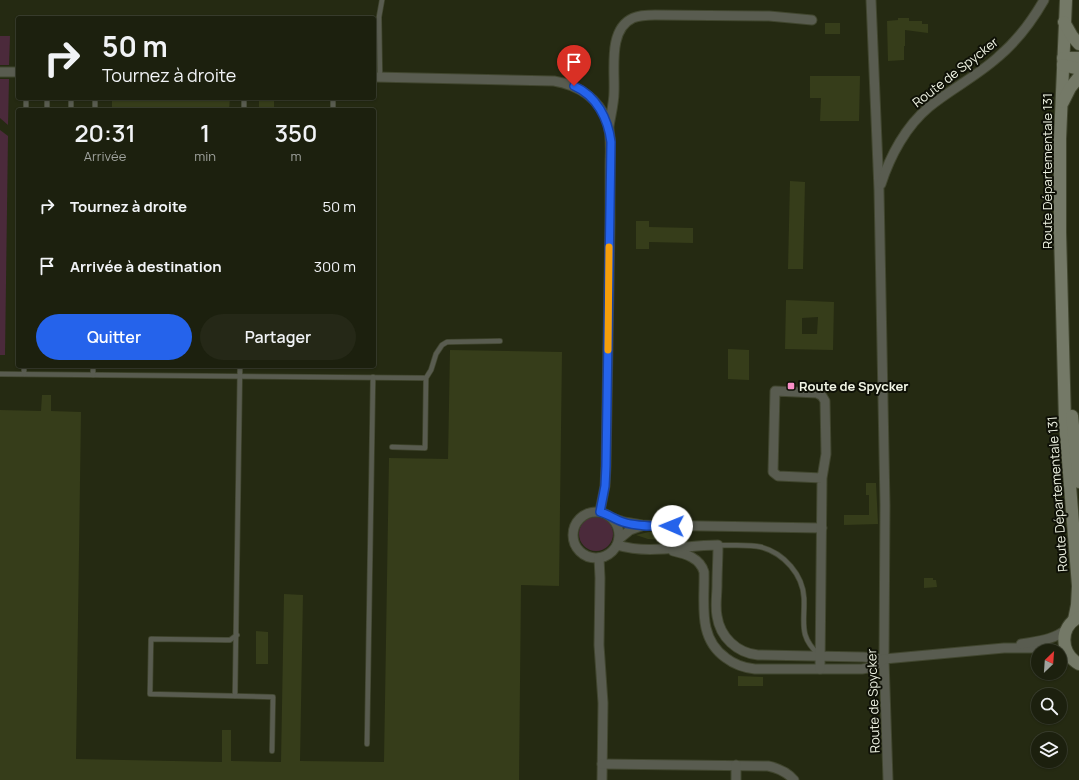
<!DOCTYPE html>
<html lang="fr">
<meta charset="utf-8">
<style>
body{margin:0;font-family:Manrope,sans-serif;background:#252817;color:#f1f3f6;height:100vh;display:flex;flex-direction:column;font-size:15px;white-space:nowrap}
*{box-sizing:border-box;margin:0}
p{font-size:13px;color:#a0a39e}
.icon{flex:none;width:22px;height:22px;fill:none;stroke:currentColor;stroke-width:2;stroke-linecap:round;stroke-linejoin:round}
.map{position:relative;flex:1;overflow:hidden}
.drawer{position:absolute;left:16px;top:108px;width:360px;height:260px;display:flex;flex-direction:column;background:#1c200e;border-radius:4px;box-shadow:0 1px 3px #0004,0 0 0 1px #3a3e2e}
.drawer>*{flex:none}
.banner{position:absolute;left:16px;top:16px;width:360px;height:84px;border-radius:4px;box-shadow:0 1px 3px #0004,0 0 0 1px #3a3e2e;background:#1c200e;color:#f1f3f6;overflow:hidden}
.needle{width:26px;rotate:25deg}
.fabs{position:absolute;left:1031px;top:644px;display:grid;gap:8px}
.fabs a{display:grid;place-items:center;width:36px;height:36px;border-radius:50%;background:#1c200e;box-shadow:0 1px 3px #0004,0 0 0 1px #3a3e2e;font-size:20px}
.pin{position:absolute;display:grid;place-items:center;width:34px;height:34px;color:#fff;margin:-41px -17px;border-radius:50% 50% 50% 0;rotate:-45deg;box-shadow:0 0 4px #0007}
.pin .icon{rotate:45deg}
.me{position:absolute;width:44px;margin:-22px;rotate:271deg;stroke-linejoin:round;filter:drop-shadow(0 0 3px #0008)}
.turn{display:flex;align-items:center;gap:14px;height:84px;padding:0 20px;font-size:18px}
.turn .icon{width:52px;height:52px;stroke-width:2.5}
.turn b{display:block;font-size:28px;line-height:34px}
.eta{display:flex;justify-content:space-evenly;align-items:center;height:68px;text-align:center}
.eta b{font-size:24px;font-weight:600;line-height:28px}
.action{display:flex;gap:8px;margin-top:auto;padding:8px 20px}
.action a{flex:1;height:46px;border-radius:24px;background:#2563eb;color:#fff;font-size:16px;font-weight:600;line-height:46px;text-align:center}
.action a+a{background:#252817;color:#f1f3f6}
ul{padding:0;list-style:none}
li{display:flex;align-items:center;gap:12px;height:60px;padding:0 20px}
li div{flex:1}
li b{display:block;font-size:15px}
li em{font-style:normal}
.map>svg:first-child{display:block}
.green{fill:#4b2a3b}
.building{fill:#363d1a;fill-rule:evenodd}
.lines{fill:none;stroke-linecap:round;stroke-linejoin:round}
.lane-casing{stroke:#41462f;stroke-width:6}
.street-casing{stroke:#41462f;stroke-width:11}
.secondary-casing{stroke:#41462f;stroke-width:14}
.lane{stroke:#595c50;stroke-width:4.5}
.street{stroke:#595c50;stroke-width:9}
.secondary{stroke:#747967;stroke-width:12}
.route-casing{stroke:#184099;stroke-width:10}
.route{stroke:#2563eb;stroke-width:7}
.slow{stroke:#f59e0b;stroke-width:7}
.poi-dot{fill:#fa8fc7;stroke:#0f1107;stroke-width:1.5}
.labels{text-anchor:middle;stroke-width:4;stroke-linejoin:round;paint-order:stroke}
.street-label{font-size:13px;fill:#f0f4e4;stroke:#0f1107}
.poi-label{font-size:13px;font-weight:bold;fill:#f0f4e4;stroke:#0f1107;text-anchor:start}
</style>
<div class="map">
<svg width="1079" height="780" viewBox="0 0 1079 780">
<rect width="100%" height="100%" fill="#252a12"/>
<g class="green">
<path d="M0,36H10L9,65H0Z"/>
<path d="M0,79H9L8,125L0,118Z"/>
<path d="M0,130L8,136L5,355H0Z"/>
<circle cx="596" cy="534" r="17"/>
</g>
<g class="building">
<path d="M898,18H909V21H922V24H928V33L905,30V46H904V60L888,61L887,21L898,20Z"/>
<rect x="825" y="23" width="15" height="11"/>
<path d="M810,76H860L859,121H820L821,98H810Z"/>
<path d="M112,98H230L229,110H112Z"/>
<rect x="259" y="98" width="15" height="12"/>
<path d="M790,181L805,182L803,269H788Z"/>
<path d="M636,221H649V227L693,228V243L649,242V249H636Z"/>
<path d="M786,300L834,302L833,350L785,349ZM818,317L817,334H802V318Z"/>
<path d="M728,349L749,350V380L728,379Z"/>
<path d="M450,350L562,352L559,586L521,585L519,780H0V410L41,411L42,395H51V411L81,412L76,759L222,762V730H231V761L281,762L284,594L303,595L300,761L384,762L389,458L448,459Z"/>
<path d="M866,483H876L878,524L844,525V515H869V495H866Z"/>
<path d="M667,531L679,536L667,540L648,539L636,535L649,532Z"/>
<path d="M924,578H933V580H936L937,587L924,588Z"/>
<path d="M256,631L268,632V664H256Z"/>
<path d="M738,676L763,677V686H738Z"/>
</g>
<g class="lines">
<g class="lane-casing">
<g id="lane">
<path d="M380,77L379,17L382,0"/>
<path d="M26,110V98"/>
<path d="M47,110V98"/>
<path d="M71,110V98"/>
<path d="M95,110V98"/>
<path d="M244,110V98"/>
<path d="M333,110V98"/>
<path d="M0,374L426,378"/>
<path d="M24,374V366"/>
<path d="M93,375V366"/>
<path d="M392,447L425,448L426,378L431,370L436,354L442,345L447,342L500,341"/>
<path d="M718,545C732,546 748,544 761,547C784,553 803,575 804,598C805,624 798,635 819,655"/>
<path d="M237,635L230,640H226L151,639L150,694L273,697L272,751"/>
<path d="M235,696L240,366"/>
<path d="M367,744L373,377"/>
</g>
</g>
<g class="street-casing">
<g id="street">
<path d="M871,0L879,190L885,505L884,659L888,780"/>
<path d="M0,72H18"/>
<path d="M374,77L554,81C578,85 598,98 607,121C612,136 610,151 610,166C610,186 610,205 610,224C609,305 608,386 606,466L605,486L600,511"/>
<path d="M609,126C611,114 614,103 614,92C615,69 608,29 633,18C640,15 648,15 655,15L769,16L812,20"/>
<path d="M881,184C890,156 906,126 929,107C951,89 977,76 998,57C1017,41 1032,21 1044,0"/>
<circle cx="596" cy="535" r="23"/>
<path d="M612,518L624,522L642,525L822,528"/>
<path d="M619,539L630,530L641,526"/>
<path d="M617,545C650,555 684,545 718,545C718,559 717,572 717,585C717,595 715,606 717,616C720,637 737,653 758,655L863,657L884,659L1004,648H1037L1057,651"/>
<path d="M673,551C686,554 700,558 704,572C705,603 697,638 726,658C735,665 745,668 755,669H862L873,667L884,659"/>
<path d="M599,558L600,578L599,645L603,703L602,780"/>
<path d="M1021,644C1037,641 1054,640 1067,629"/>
<path d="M820,669L822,478L826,454L825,401L822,396L817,393L775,391L773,472L778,476L822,478"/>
<path d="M602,764L768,766C778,768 787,772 794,780"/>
<path d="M736,780V765"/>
</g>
</g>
<g class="secondary-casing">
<g id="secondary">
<path d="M1066,0L1060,139V232L1065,422L1078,586L1077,605L1074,620"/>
<path d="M1064,22L1072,36L1079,44"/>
<path d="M1063,58H1079"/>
<path d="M1063,65L1079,69"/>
<path d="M1063,102L1070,88L1079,77"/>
<path d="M1072,416L1079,482"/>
<path d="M1079,617C1059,627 1060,653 1079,664"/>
</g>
</g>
<use href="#lane" class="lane"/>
<use href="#street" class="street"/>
<use href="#secondary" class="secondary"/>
</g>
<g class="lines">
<g class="route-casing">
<path id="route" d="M574,86C597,96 608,119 611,142L606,466L605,486L600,512C608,514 614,519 623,522C638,527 656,526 672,526"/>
</g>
<use href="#route" class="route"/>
<path class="slow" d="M608,350L609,247"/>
</g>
<rect class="poi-dot" x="787" y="382" width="8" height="8" rx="2"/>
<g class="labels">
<g class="street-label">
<text transform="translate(955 72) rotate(-38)" y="5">Route de Spycker</text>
<text transform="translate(1047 171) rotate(-90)" y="5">Route Départementale 131</text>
<text transform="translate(1057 494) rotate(-94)" y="5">Route Départementale 131</text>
<text transform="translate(873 701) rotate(-92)" y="5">Route de Spycker</text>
</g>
<g class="poi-label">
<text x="799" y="391">Route de Spycker</text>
</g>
</g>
</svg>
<div class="fabs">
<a><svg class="needle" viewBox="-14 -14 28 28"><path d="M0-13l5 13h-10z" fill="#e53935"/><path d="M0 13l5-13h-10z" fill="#a0a39e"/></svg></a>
<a><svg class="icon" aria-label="search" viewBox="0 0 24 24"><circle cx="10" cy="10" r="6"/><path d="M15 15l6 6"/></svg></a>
<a><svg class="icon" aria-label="layers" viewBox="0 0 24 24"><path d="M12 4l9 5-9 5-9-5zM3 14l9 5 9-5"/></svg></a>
</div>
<div class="pin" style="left:574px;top:86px;background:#d93025"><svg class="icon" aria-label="arrive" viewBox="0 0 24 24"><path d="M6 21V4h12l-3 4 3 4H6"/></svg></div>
<svg class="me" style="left:672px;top:526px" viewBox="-20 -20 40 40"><circle r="19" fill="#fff"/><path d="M0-13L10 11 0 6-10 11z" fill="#2563eb"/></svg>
<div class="banner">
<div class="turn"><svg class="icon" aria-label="right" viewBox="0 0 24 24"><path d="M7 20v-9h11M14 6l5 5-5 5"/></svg><div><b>50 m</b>Tournez à droite</div></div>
</div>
<section class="drawer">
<div class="eta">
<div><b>20:31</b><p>Arrivée</p></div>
<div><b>1</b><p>min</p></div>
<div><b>350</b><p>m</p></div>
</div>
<ul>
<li><svg class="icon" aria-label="right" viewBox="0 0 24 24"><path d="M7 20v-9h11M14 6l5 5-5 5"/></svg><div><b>Tournez à droite</b></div><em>50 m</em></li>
<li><svg class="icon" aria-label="arrive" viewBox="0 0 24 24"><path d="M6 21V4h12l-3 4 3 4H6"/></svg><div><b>Arrivée à destination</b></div><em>300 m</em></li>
</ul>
<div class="action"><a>Quitter</a><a>Partager</a></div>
</section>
</div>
